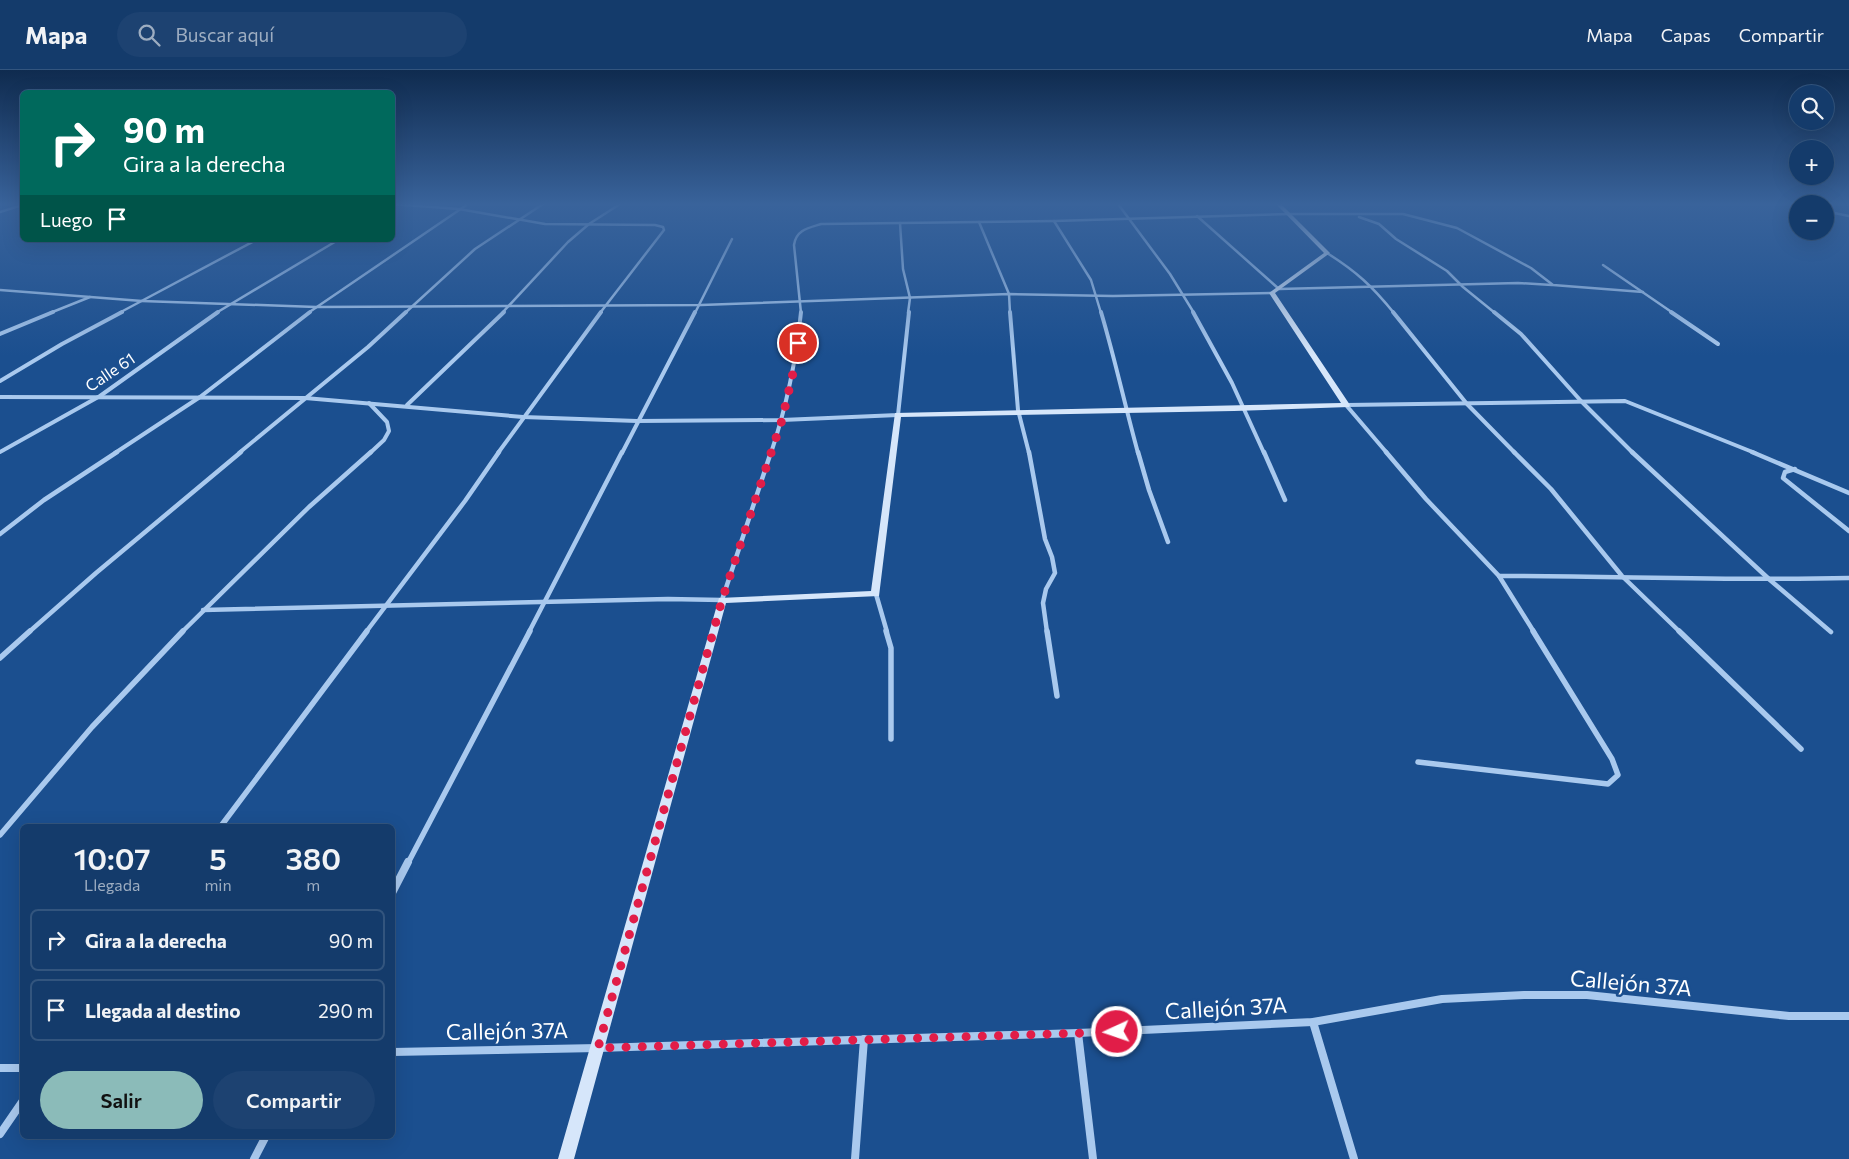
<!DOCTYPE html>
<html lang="es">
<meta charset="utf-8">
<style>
body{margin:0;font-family:Commissioner,sans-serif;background:#1d4271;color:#f1f3f6;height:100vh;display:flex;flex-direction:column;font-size:19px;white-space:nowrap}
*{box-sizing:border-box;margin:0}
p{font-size:16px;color:#9dadc1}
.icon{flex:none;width:28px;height:28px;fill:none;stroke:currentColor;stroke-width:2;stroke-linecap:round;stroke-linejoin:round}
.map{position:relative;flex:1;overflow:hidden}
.panel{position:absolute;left:20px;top:754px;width:375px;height:315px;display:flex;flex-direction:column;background:#143b6b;border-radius:8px;box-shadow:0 5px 20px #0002,0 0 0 1px #33557e}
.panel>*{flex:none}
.banner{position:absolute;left:20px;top:20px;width:375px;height:152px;border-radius:8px;box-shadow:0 5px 20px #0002,0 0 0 1px #33557e;background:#00695c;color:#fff;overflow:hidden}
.tools{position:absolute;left:1789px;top:15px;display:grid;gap:10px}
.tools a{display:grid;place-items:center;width:45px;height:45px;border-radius:50%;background:#143b6b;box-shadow:0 5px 20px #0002,0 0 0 1px #33557e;font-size:25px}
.pin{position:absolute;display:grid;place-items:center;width:42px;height:42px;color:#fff;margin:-21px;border:2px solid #fff;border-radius:50%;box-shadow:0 1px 5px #0007}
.me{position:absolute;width:55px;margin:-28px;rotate:267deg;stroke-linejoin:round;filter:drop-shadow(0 0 4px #0008)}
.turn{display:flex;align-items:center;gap:18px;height:105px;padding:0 20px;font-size:22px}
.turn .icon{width:65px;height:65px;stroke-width:2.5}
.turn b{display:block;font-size:35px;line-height:42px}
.then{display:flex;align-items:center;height:48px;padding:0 20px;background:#0003;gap:10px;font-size:19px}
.eta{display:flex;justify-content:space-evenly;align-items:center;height:85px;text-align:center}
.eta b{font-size:30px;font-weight:600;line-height:35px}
.button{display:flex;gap:10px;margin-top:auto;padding:10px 20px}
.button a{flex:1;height:58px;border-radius:30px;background:#8bbbb9;color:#111;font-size:20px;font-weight:600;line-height:58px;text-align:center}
.button a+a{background:#1d4271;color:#f1f3f6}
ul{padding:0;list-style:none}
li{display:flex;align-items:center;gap:15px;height:62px;margin:0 10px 8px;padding:0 10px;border:2px solid #33557e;border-radius:8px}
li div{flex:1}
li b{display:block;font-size:19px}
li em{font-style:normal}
header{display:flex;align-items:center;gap:30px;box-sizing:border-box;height:70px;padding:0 25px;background:#143b6b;border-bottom:1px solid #33557e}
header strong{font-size:24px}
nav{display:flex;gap:28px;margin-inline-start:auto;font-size:18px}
.search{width:350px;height:45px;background:#1d4271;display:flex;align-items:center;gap:12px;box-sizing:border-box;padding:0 18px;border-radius:28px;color:#9dadc1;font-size:19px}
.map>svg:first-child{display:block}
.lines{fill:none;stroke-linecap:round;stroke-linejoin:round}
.street-far4{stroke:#a9c9ee;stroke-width:2.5}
.street-far3{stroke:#a9c9ee;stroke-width:4}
.street-far2{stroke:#a9c9ee;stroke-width:4.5}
.street-far1{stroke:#a9c9ee;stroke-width:5.5}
.street{stroke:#a9c9ee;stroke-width:8}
.secondary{fill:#d6e6fa;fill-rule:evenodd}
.route{stroke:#e11d48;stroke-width:9;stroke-dasharray:0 16.2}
.labels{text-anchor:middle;stroke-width:5;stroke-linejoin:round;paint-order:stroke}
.far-street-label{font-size:16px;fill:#fff;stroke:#1b4f8f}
.near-street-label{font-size:22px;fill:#fff;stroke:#1b4f8f}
</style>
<header>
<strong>Mapa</strong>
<div class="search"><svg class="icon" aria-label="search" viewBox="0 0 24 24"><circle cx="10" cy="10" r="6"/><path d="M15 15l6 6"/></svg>Buscar aquí</div>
<nav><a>Mapa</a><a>Capas</a><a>Compartir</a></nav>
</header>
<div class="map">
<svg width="1849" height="1089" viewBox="0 0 1849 1089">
<rect width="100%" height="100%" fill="#1b4f8f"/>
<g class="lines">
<g class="street-far4">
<path d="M392,134L459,139L545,154L655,155L663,157L664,160L600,243"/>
<path d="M1118,134L1170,204L1194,243"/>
<path d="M1795,134H1798"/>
<path d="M1825,141L1849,146"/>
<path d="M0,142L22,135"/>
<path d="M1197,146L1279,219L1518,213L1552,215"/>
<path d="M1359,147L1379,154L1396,169L1447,201L1463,217L1495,243"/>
<path d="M1054,151L1091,210L1101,243"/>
<path d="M979,152L1009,224L1010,243"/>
<path d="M900,153L903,199L910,228L908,243"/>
<path d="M1327,183C1357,202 1372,216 1394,243"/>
<path d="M1603,195L1673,243"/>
<path d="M0,220L142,231L316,237L701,235L1009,224L1113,226L1272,223"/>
<path d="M50,243L90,227"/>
<path d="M119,243L256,170"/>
<path d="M216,243L338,170"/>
<path d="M308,243L468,134"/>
<path d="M405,243L475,179L543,134"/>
<path d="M502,243L568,172L589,154L620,134"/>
<path d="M695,243L732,169"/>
<path d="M801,243L794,175C796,160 808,158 821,154L1054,151L1289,144H1403L1457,158L1531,198L1553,215L1643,222"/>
</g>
<g class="street-far3">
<path d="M1010,242L1018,340L1029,383"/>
<path d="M1101,242C1115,289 1125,336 1138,383"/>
<path d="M1193,242L1232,313L1264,383"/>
<path d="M1393,242L1467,334L1515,383"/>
<path d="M1494,242L1521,264L1581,331L1633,383"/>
<path d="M1671,242L1718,274"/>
<path d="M0,264L53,242"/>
<path d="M0,311L62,274L122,242"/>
<path d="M0,327L305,328L523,347L637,351L782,350L898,345L909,242"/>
<path d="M369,333L387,352L389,361L384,370L370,383"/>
<path d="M407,335L504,242"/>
<path d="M1346,335L1387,383"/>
<path d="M1346,335L1625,331L1755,383"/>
<path d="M0,382L100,326L218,242"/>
<path d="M115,383L200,327L310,242"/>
<path d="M239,383L368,277L406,242"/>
<path d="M498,383L601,242"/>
<path d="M622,383L695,242"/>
<path d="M771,383C787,335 796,292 801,242"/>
</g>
<g class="street-far2">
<path d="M1029,382L1045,469L1052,487L1055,503L1046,519L1043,533L1047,562"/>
<path d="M1138,382L1149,420L1168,472"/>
<path d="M1264,382L1285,430"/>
<path d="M1386,382L1426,429L1499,506L1534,562"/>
<path d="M1514,382L1551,419L1622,506L1680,562"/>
<path d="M1632,382L1770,510L1831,562"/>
<path d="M1752,382L1849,423"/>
<path d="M1795,399L1785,402L1783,408L1849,461"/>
<path d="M0,464L44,430L117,382"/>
<path d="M1499,506C1616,506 1732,511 1849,508"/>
<path d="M876,524L887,562"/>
<path d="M203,540L668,529L722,530L771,382"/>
<path d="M29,562L96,503L241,382"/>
<path d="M182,562L309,437L371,382"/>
<path d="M366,562L465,431L499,382"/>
<path d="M529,562L622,382"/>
</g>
<g class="street-far1">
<path d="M886,561L891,578V669"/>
<path d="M1047,561L1057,626"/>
<path d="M1679,561L1801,679"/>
<path d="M0,588L30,561"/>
<path d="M1418,692L1608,714L1618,705L1612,689L1533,561"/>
<path d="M221,756L367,561"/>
<path d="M0,765L92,657L183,561"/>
<path d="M408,793L530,561"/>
</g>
<g class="street">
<path d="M392,823L408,792"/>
<path d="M1313,952L1354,1089"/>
<path d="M1078,963L1093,1089"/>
<path d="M392,982L598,978L1078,963L1313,952L1442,929L1524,925H1587L1789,946H1849"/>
<path d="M0,998H22"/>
<path d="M0,1064L22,1032"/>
<path d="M254,1089L266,1066"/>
<path d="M855,1089L864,969"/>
</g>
<path class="secondary" d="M1276,134H1281L1330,183L1275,223L1350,335L1349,337L1234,341L901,347L879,526L726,533L574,1089H558L719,528L871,521L895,343L1341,333L1269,223L1324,183Z"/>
</g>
<linearGradient id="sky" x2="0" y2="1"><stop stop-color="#0f2b4f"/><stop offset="0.47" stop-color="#39639b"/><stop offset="1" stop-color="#39639b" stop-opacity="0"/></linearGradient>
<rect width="1849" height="286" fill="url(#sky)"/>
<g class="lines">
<path class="route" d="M798,273L796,290L782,350L722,530L598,978L1117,962"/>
</g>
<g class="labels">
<g class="far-street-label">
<text transform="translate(110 302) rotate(-34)" y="6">Calle 61</text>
</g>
<g class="near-street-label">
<text transform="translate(1631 913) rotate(5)" y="8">Callejón 37A</text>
<text transform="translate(1226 938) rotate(-3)" y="8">Callejón 37A</text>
<text transform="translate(507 961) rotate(-1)" y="8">Callejón 37A</text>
</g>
</g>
</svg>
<div class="tools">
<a><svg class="icon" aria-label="search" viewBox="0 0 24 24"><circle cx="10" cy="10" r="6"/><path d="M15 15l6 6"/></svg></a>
<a>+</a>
<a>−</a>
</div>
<div class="pin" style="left:798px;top:273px;background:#d93025"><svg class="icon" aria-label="arrive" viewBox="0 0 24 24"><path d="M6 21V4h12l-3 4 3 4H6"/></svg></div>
<svg class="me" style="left:1117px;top:962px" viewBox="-20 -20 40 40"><circle r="17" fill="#e11d48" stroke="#fff" stroke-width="3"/><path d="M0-11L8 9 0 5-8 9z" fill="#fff"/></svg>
<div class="banner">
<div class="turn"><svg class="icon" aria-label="right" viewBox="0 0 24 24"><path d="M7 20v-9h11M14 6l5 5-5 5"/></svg><div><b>90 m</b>Gira a la derecha</div></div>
<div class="then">Luego<svg class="icon" aria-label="arrive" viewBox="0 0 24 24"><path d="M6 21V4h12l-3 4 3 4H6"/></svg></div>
</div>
<section class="panel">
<div class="eta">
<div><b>10:07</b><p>Llegada</p></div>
<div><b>5</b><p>min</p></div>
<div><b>380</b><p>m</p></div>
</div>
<ul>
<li><svg class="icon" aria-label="right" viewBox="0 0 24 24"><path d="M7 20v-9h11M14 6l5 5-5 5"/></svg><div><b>Gira a la derecha</b></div><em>90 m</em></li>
<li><svg class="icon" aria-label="arrive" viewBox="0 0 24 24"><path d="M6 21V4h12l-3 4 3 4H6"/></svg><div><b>Llegada al destino</b></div><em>290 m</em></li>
</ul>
<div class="button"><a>Salir</a><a>Compartir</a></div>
</section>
</div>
